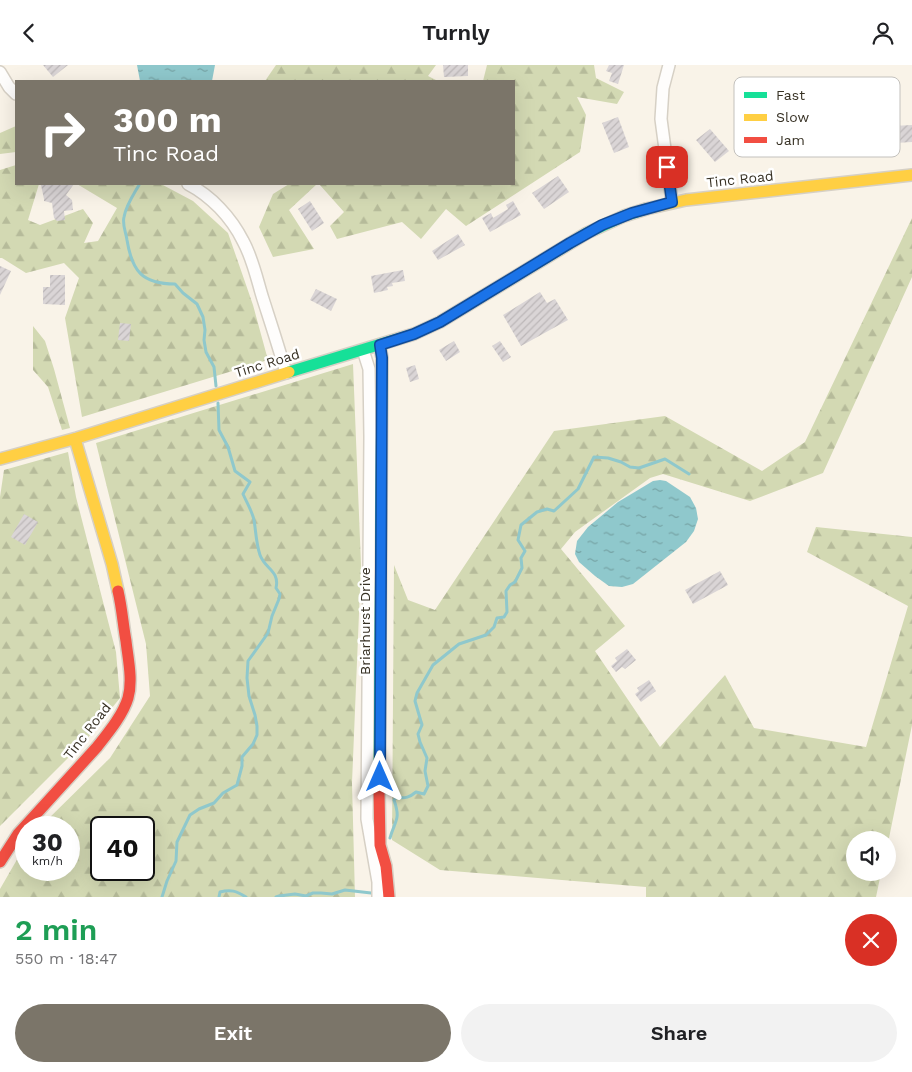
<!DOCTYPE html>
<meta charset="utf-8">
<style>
body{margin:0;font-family:"Work Sans",sans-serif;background:#f2f2f2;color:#202124;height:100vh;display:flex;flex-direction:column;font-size:19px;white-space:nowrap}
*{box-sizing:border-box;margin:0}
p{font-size:16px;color:#757577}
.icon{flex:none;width:28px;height:28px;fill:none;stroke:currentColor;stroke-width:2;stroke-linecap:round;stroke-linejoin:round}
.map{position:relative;height:832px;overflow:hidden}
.details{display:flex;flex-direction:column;background:#fff;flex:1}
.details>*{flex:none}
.hud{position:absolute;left:15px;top:15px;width:500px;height:105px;border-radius:0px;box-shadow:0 5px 20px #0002;background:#7b7569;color:#fff;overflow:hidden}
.buttons{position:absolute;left:846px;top:766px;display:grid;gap:10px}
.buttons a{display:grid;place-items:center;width:50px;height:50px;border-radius:50%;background:#fff;box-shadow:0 5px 20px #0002;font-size:25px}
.speed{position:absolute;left:15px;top:751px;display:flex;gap:10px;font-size:25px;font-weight:700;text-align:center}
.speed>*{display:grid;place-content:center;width:65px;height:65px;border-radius:50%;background:#fff;box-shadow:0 5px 20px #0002;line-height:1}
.speed small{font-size:12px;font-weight:400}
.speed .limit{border:2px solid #111;border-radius:8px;background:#fff;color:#111}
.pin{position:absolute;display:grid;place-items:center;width:42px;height:42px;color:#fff;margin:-21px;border-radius:10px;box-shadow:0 2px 8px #0006}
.me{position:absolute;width:55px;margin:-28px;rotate:0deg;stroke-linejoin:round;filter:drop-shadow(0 0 4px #0008)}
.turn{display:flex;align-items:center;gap:18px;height:105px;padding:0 15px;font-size:22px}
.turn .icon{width:65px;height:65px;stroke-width:2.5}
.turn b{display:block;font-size:35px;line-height:42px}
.round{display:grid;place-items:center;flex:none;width:52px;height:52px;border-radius:26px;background:#f2f2f2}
.overview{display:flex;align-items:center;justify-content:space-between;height:85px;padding:0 15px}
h1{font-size:30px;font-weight:600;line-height:38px;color:#1e9e55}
.button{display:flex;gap:10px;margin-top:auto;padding:10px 15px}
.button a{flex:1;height:58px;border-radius:30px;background:#7b7569;color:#fff;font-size:20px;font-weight:600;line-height:58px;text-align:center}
.button a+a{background:#f2f2f2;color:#202124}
header{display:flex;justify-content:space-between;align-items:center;height:65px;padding:0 15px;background:#fff;font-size:22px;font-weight:600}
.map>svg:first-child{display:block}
.forest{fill:url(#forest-firs);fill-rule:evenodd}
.water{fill:url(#water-ripples)}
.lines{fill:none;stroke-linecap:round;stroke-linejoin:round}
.stream{stroke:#8fc8cc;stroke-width:3}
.building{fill:url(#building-hatch)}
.street-casing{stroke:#d6d0c5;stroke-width:14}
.fast-casing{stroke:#d6d0c5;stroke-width:14}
.slow-casing{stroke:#d6d0c5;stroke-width:14}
.jam-casing{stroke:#d6d0c5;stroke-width:14}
.street{stroke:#fefdfc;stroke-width:11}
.fast{stroke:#16e098;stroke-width:11}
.slow{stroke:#ffcf43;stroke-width:11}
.jam{stroke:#f24e42;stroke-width:11}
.route-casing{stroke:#114b97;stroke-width:12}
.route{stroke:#1a73e8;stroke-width:9}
.labels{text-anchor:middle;stroke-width:5;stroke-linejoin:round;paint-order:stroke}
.street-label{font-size:14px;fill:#373124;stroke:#fff}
.key{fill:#fff;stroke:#c3c1bd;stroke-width:1}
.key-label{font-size:14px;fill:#373124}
</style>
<header><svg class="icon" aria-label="back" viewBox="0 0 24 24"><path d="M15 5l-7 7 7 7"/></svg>Turnly<svg class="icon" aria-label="person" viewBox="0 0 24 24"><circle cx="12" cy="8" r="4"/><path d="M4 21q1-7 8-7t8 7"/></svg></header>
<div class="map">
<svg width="912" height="832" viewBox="0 0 912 832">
<defs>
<pattern id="forest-firs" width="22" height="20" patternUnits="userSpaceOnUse" patternTransform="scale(1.25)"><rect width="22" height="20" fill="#d3d9b3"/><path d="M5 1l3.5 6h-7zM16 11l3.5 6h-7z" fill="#b6bb9a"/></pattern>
<pattern id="water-ripples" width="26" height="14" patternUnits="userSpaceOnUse" patternTransform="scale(1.25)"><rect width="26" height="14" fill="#8fc8cc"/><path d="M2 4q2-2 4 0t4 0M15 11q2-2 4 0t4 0" fill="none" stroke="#76a3a5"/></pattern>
<pattern id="building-hatch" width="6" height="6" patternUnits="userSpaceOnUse" patternTransform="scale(1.25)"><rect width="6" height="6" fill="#dad5d6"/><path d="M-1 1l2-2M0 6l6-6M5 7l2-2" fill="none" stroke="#bcb7b8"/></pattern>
</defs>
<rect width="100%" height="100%" fill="#f9f3e8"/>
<g class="forest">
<path d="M276,0H436L428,11L438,16H265Z"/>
<path d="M487,0H594L596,13L624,27L617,39L577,32L586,50L580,87L466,161L446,144L421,174L402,157L337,174L330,161L344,147L319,119H514V16H483Z"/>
<path d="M16,61V87L0,89V68Z"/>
<path d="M16,100V119H39L28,155L40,160L83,144L93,158L84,178L98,176L117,143L77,119H161L193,136L228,168L253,240L268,295L82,352L65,253L79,213L64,198L26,208L2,193H0V105Z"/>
<path d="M289,119H317L289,145L314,184L273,192L259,162L273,129Z"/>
<path d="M912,153V212L823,408L750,436L663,409L650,413L575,467L561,484L625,561L595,586L660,682L725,610L754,663L866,682L908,541L807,487L816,462L912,472V660L888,778V775H855V808H881L876,832H646V822L440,805L392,775L394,500L408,535L435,545L554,366L665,351L762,406L805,377Z"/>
<path d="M33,261L45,276L54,304L70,363L62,365L48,322L33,305Z"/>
<path d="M353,299L361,500L352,718L355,832H0V824L26,779V805H69V762H40L110,693L150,631L146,579L96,378ZM101,762H144V805H101Z"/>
<path d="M68,387L76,432L116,587L120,633L86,675L0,761V432L4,405Z"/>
</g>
<g class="water">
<path d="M137,0H215L212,16H140Z"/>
<path d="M660,415L666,416L690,432L696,443L698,454L694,466L686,477L633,519L622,522L609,521L595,511L579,497L575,489L577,476L588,462L618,437L653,416Z"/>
</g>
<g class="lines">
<g class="stream">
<path d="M139,120C134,129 126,140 124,152C122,160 126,167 127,175C132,206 142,219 175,219L183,228L197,239L203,252L205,265L204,275L206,287L214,302L216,321"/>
<path d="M390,773C395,755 401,755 394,735L397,732C405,734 410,732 416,727L424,729L428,721L425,706L427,693L420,677L418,669L422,660L415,636L417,628L433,600L459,579L486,570L494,562L497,553L504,552L507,547L506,526L510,520L515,517L522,503L521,493L525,486L518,475L521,460L537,447L547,444L554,446L578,424L594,392L608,393L621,397L630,402L639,403L665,394L689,409"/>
<path d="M162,832L167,816L176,796L177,777L190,750L199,744L214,738L223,728L237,720L242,701V692L253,679L257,670V661L255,650L249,631L247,613L248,596L268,568L272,551L279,534L280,529L276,523C280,506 265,504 260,490C256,478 256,467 254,455C252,446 247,438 243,429L250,417L235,406L228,382L219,365L218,338"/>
<path d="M219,832L220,827C231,824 236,826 246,832"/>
<path d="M276,832L279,831L295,829L306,831L313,828H321L332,829L345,825L371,828"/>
</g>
</g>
<g class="building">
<path d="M43,0H68L53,12Z"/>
<path d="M443,0H468V11L444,12Z"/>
<path d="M609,0H624L618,19L609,16L612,8L606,6Z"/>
<path d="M618,52L629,82L614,88L602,58Z"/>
<path d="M912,60V77L895,78L893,61Z"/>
<path d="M710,64L729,86L715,97L696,75Z"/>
<path d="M558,111L569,127L544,144L532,128Z"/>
<path d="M50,119H74L66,130L72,135L73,145L64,146L65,155L57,156L54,153L52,138L44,136V134L41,120Z"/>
<path d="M310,136L324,158L312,166L298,144Z"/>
<path d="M513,136L521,150L490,167L482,153L491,148L493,153L508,144L506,140Z"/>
<path d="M458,169L465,180L438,195L432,186Z"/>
<path d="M0,201L11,206L0,230Z"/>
<path d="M403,205L405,216L392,218L393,221L387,222L388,225L374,228L371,211Z"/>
<path d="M50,210H65V240L43,239V222H50Z"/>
<path d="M316,224L337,234L331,246L310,235Z"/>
<path d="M540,227L547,238L555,234L568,255L521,281L503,250Z"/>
<path d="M120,258L131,259L129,276L118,275Z"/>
<path d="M454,276L460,287L446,296L439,285Z"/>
<path d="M500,276L511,292L503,297L492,281Z"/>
<path d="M415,300L419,314L410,317L406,303Z"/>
<path d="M24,449L38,457L25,480L11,472Z"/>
<path d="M720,506L728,520L693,539L685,525Z"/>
<path d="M627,584L636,595L625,604L622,602L616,607L611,601L617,596L615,593Z"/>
<path d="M649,615L656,626L641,637L635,629L639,626L637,623Z"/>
</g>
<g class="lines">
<g class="street-casing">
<g id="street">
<path d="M669,0L663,23L661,54L672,137"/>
<path d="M0,7L9,22L16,29"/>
<path d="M188,119C211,131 231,152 243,176C253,194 257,215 263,234C271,259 279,283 286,308"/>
<path d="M363,285L369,304L370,372L367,754L378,817V832"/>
</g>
</g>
<g class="fast-casing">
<g id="fast">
<path d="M289,307L414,269L440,257L587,168L624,151L646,144"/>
<path d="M379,725L382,293L380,280"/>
</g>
</g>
<g class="slow-casing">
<g id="slow">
<path d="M646,144L686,135L912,110"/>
<path d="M75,374L112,499L118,526"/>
<path d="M0,394L77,373L289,307"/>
</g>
</g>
<g class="jam-casing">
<g id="jam">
<path d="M379,725L380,780L386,801L389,832"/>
<path d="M0,797L18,769L97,682C108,668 123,650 128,633C133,615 128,594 126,576C123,559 122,543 118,526"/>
</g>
</g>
<use href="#street" class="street"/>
<use href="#fast" class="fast"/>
<use href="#slow" class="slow"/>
<use href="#jam" class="jam"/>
</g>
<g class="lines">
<g class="route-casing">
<path id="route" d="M380,712L382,293L380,280L414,269L440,257L570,178L602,160L632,148L672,137L667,102"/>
</g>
<use href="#route" class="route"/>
</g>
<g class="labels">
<g class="street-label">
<text transform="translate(740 114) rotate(-6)" y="5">Tinc Road</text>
<text transform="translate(267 298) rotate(-17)" y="5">Tinc Road</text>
<text transform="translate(365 556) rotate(-90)" y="5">Briarhurst Drive</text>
<text transform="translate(87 666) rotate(-52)" y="5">Tinc Road</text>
</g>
</g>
<rect x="734" y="12" width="166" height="80" rx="8" class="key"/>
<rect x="744" y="27" width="23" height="6" fill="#16e098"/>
<rect x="744" y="49" width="23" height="7" fill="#ffcf43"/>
<rect x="744" y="72" width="23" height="6" fill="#f24e42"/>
<g class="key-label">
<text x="776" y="35">Fast</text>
<text x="776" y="57">Slow</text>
<text x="776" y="80">Jam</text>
</g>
</svg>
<div class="buttons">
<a><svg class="icon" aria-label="sound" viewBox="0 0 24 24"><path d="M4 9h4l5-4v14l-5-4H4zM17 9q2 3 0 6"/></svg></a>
</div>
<div class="speed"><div>30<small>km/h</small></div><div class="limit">40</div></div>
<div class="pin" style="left:667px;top:102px;background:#d93025"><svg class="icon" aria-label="arrive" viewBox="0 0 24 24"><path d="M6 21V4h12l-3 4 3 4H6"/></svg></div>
<svg class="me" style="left:380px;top:712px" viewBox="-20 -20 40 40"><path d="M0-17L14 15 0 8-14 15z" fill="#1a73e8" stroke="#fff" stroke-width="4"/></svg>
<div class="hud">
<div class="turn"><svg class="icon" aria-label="right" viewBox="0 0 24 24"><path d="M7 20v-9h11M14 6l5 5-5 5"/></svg><div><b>300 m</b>Tinc Road</div></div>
</div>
</div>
<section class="details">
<div class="overview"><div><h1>2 min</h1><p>550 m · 18:47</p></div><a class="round" style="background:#d93025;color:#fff"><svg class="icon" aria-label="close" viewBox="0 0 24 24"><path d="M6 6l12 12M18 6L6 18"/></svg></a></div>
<div class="button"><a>Exit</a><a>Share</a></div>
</section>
